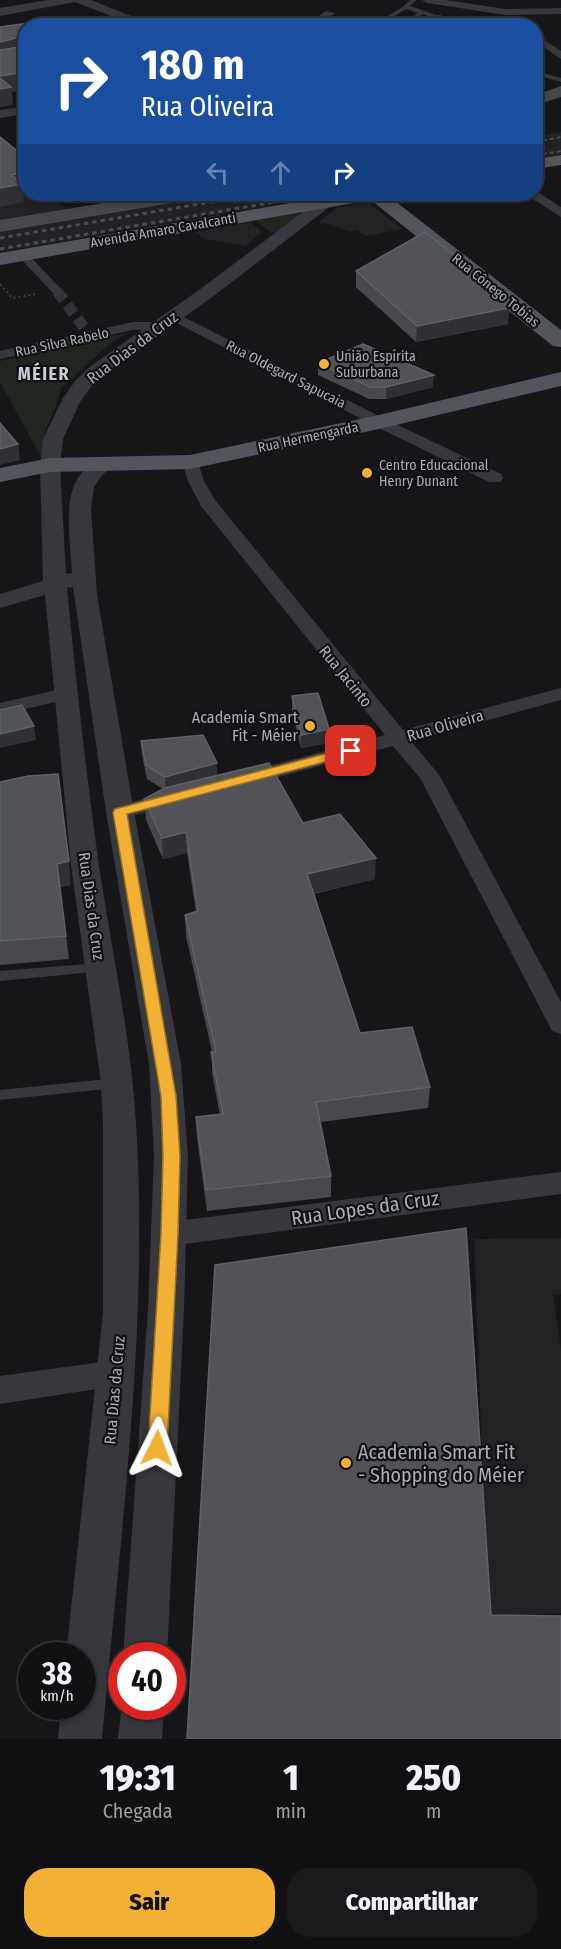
<!DOCTYPE html>
<html lang="pt">
<meta charset="utf-8">
<style>
body{margin:0;font-family:"Fira Sans Condensed",sans-serif;background:#19191b;color:#f1f3f6;height:100vh;display:flex;flex-direction:column;font-size:22px;white-space:nowrap}
*{box-sizing:border-box;margin:0}
p{font-size:20px;color:#9c9d9f}
.icon{flex:none;width:33px;height:33px;fill:none;stroke:currentColor;stroke-width:2;stroke-linecap:round;stroke-linejoin:round}
.map{position:relative;height:1739px;overflow:hidden}
.sheet{display:flex;flex-direction:column;background:#101012;flex:1}
.sheet>*{flex:none}
.guide{position:absolute;left:18px;top:18px;width:525px;height:183px;border-radius:24px;box-shadow:0 3px 9px #0003,0 0 0 2px #303032;background:#1a4fa0;color:#fff;overflow:hidden}
.speed{position:absolute;left:18px;top:1642px;display:flex;gap:12px;font-size:30px;font-weight:700;text-align:center}
.speed>*{display:grid;place-content:center;width:78px;height:78px;border-radius:50%;background:#101012;box-shadow:0 3px 9px #0003,0 0 0 2px #303032;line-height:1}
.speed small{font-size:15px;font-weight:400}
.speed .limit{border:9px solid #d22;background:#fff;color:#111}
.pin{position:absolute;display:grid;place-items:center;width:51px;height:51px;color:#fff;margin:-26px;border-radius:12px;box-shadow:0 3px 9px #0006}
.me{position:absolute;width:66px;margin:-33px;rotate:3deg;stroke-linejoin:round;filter:drop-shadow(0 0 4px #0008)}
.turn{display:flex;align-items:center;gap:21px;height:126px;padding:0 24px;font-size:27px}
.turn .icon{width:78px;height:78px;stroke-width:2.5}
.turn b{display:block;font-size:42px;line-height:51px}
.lanes{display:flex;align-items:center;height:57px;padding:0 24px;background:#0003;justify-content:center;gap:30px;direction:ltr}
.lanes .off{opacity:.35}
.eta{display:flex;justify-content:space-evenly;align-items:center;height:102px;text-align:center}
.eta b{font-size:36px;font-weight:800;line-height:42px}
.primary-button{display:flex;gap:12px;margin-top:auto;padding:12px 24px}
.primary-button a{flex:1;height:69px;border-radius:24px;background:#f2b134;color:#111;font-size:24px;font-weight:800;line-height:69px;text-align:center}
.primary-button a+a{background:#19191b;color:#f1f3f6}
.map>svg:first-child{display:block}
.built{fill:#222225}
.green{fill:#1e261f}
.lines{fill:none;stroke-linecap:round;stroke-linejoin:round}
.pedestrian-tunnel{stroke:#333438;stroke-width:11;stroke-dasharray:11 6;stroke-linecap:butt}
.path{stroke:#3d3f44;stroke-width:2;stroke-dasharray:2 3;stroke-linecap:butt}
.service{fill:#37383d;fill-rule:evenodd}
.pedestrian{fill:#37383d;fill-rule:evenodd}
.minor{fill:#37383d;fill-rule:evenodd}
.tertiary{fill:#37383d;fill-rule:evenodd}
.secondary{fill:#45474d;fill-rule:evenodd}
.primary{fill:#53555c;fill-rule:evenodd}
.rail-far1{stroke:#4a4c52;stroke-width:2;stroke-dasharray:4 3;stroke-linecap:butt}
.rail{stroke:#4a4c52;stroke-width:3;stroke-dasharray:4.5 4;stroke-linecap:butt}
.wall{fill:#47494d}
.shaded-wall{fill:#2f3033}
.building{fill:#525359;stroke:#5f6168;stroke-width:1.5}
.route{fill:#f2b134;stroke:#9d7322;stroke-width:1.5}
.poi-dot{fill:#f2b134;stroke:#111113;stroke-width:2}
.labels{text-anchor:middle;stroke-width:4.5;stroke-linejoin:round;paint-order:stroke}
.far-street-label{font-size:14px;fill:#a8adb8;stroke:#111113}
.far-poi-label{font-size:14px;fill:#a8adb8;stroke:#111113;text-anchor:start}
.street-label{font-size:16px;fill:#a8adb8;stroke:#111113}
.poi-label{font-size:16px;fill:#a8adb8;stroke:#111113;text-anchor:end}
.far-district-label{font-size:18px;font-weight:bold;letter-spacing:1.5px;fill:#c9ccd4;stroke:#111113}
.near-street-label{font-size:20px;fill:#a8adb8;stroke:#111113}
.near-poi-label{font-size:20px;fill:#a8adb8;stroke:#111113;text-anchor:start}
</style>
<div class="map">
<svg width="561" height="1739" viewBox="0 0 561 1739">
<rect width="100%" height="100%" fill="#161618"/>
<g class="built">
<path d="M561,132V154L536,159V136Z"/>
<path d="M0,154L25,175L26,194H48L68,210L0,223Z"/>
<path d="M214,194H336L0,252V231Z"/>
<path d="M365,202L369,203L402,229L366,236L356,230L349,232L334,225L319,222L336,208Z"/>
<path d="M243,222L251,223L262,232L245,246L204,239L195,232Z"/>
<path d="M561,1238V1294H553L561,1349V1613L488,1617L474,1239Z"/>
</g>
<g class="green">
<path d="M297,212L300,215L277,233L270,232L254,219Z"/>
<path d="M130,332L111,343L61,388L55,409L46,429L41,457L0,382V361Z"/>
</g>
<g class="lines">
<path class="pedestrian-tunnel" d="M57,291L86,330"/>
<path class="path" d="M0,284L12,298L37,294"/>
<g class="service">
<path d="M410,0H416L410,6L436,15H441V17L465,26H456L437,19L428,26H421L433,18L423,14L404,26H397L418,13L406,9L378,26H371L404,6Z"/>
<path d="M536,71L561,78V82L536,75Z"/>
<path d="M99,963L104,965L105,968L104,971L0,981V971Z"/>
<path d="M116,1078L121,1079L123,1083L121,1087L116,1088L0,1100V1090Z"/>
</g>
<path class="pedestrian" d="M22,251L26,252L61,289V293H53L18,256V252Z"/>
<g class="minor">
<path d="M422,0H446L505,9L561,8V14L505,15L427,3Z"/>
<path d="M326,11L335,13L317,26H304Z"/>
<path d="M536,35L561,51V59L536,42Z"/>
<path d="M536,191L561,207V217L525,194H536Z"/>
<path d="M174,312L385,419L501,474L503,478L501,482H489L373,425L169,319L167,316L169,313Z"/>
<path d="M133,322H160L167,326L160,330H133L0,359V351Z"/>
<path d="M190,457L198,462L204,481L215,500L403,730L561,688V700L411,741L440,776L561,1002V1034L552,1031L549,1025L420,778L393,746L246,786L239,784L235,779L239,774L385,735L201,506L188,481L182,462Z"/>
<path d="M65,688L72,690L75,694L72,698L0,715V703Z"/>
<path d="M174,791L182,793L185,798L182,803L120,819L112,817L109,812L112,807Z"/>
<path d="M561,1172V1194L170,1246L160,1242L156,1234L160,1226L170,1222Z"/>
<path d="M116,1360L127,1364L131,1373L127,1382L116,1386L0,1404V1376Z"/>
</g>
<g class="tertiary">
<path d="M48,0H91L156,26H137L75,2L0,16V8Z"/>
<path d="M26,106V114L0,118V110Z"/>
<path d="M326,197L332,199L334,202L332,205L211,298L106,373L90,388L80,402L63,439L60,465L66,574L72,573C71,540 58,485 92,464C99,459 104,457 113,460L116,464L102,475L94,487L91,509L97,595L134,812L181,1064L188,1156L184,1309L167,1656H123L148,1309L154,1156L149,1064L106,812L73,587L67,588C76,681 86,774 99,866C112,952 131,1038 136,1124C149,1328 120,1536 102,1739H58L61,1707H82V1656H66L103,1313V1127L101,1083L71,865L45,595L0,608V594L43,581L40,465L43,439L63,398L76,380L92,365L199,290L320,199Z"/>
<path d="M122,1703V1707H164L162,1739H118Z"/>
</g>
<g class="secondary">
<path d="M561,86V97L536,105V95Z"/>
<path d="M159,194H198L196,198L189,200L0,232V220Z"/>
</g>
<g class="primary">
<path d="M561,155V165L536,169V159Z"/>
<path d="M343,194H386L561,330V347L553,346L371,200L0,265V253Z"/>
<path d="M561,372V386L379,429L190,469L50,472L0,482V468L50,458L190,455L379,415Z"/>
</g>
<g class="rail-far1">
<path d="M536,142L561,137"/>
<path d="M536,155L561,151"/>
<path d="M251,195L258,194"/>
<path d="M314,195L321,194"/>
</g>
<g class="rail">
<path d="M0,238L258,194"/>
<path d="M0,249L321,194"/>
</g>
</g>
<g class="wall">
<path d="M460,260L459,266L482,286L508,324L416,342L356,287V271Z"/>
<path d="M318,363L433,387L386,399H369L318,375Z"/>
<path d="M292,696L329,743L301,748L292,710Z"/>
<path d="M141,741L217,776L303,823L375,879L314,894L360,1033L430,1087L428,1108L321,1122L331,1176V1197L207,1211L197,1138L196,1117L220,1115L212,1073V1052L186,936L185,915L196,912L187,853L163,859L146,820L144,799L163,789L147,779L142,755Z"/>
<path d="M0,782L71,885L60,887L69,959L0,965Z"/>
</g>
<g class="shaded-wall">
<path d="M24,36L26,53L0,58V42Z"/>
<path d="M26,72V90L12,92L13,105L0,107V76Z"/>
<path d="M26,172V191H23L24,202L0,207V188L12,175Z"/>
<path d="M460,260L458,275L453,261Z"/>
<path d="M509,308L508,324L416,342L417,326Z"/>
<path d="M434,375L433,387L386,399V387Z"/>
<path d="M18,444L20,460L0,465V449Z"/>
<path d="M34,726L36,740L0,748V734Z"/>
<path d="M329,729V743L301,748V735Z"/>
<path d="M217,763V777L166,791L165,777Z"/>
<path d="M186,832L187,853L163,859L162,838Z"/>
<path d="M376,858L375,879L307,895V874Z"/>
<path d="M69,861L71,885L60,887L57,864Z"/>
</g>
<g class="building">
<path d="M29,23L33,26H26V38L24,36L0,42V27Z"/>
<path d="M26,46V72L0,76V50Z"/>
<path d="M0,78L11,87L0,89Z"/>
<path d="M0,137L26,158V172L12,175L22,184L0,188Z"/>
<path d="M425,232L460,260L453,261L482,284H480L509,308L417,326L356,271Z"/>
<path d="M363,344L434,375L386,387H370L318,363Z"/>
<path d="M0,423L18,444L0,449Z"/>
<path d="M318,693L329,729L301,735L292,696Z"/>
<path d="M22,705L34,726L0,734V710Z"/>
<path d="M203,735L217,763L165,777L146,765L141,741Z"/>
<path d="M269,763L303,823L340,814L376,858L307,874L360,1033L412,1027L430,1087L316,1102L331,1176L206,1190L196,1117L223,1114L211,1052H216L185,915L198,911L186,832L162,838L144,799L165,788Z"/>
<path d="M58,774L69,861L57,864L66,936L0,941V782L28,776Z"/>
<path d="M466,1228L491,1615L561,1616V1739H187L215,1265Z"/>
</g>
<path class="route" d="M351,747L355,748L357,751L355,754L127,814L176,1096L180,1156L178,1234L167,1448L164,1454L157,1456L151,1454L148,1448L161,1234L163,1156L161,1096L113,812L115,809Z"/>
<g class="poi-dot">
<circle cx="324" cy="364" r="6"/>
<circle cx="367" cy="473" r="6"/>
<circle cx="310" cy="726" r="6"/>
<circle cx="346" cy="1463" r="6"/>
</g>
<g class="labels">
<g class="far-street-label">
<text transform="translate(163 230) rotate(-10)" y="5">Avenida Amaro Cavalcanti</text>
<text transform="translate(496 290) rotate(39)" y="5">Rua Cônego Tobias</text>
<text transform="translate(62 342) rotate(-12)" y="5">Rua Silva Rabelo</text>
<text transform="translate(286 374) rotate(27)" y="5">Rua Oldegard Sapucaia</text>
<text transform="translate(308 437) rotate(-12)" y="5">Rua Hermengarda</text>
</g>
<g class="far-poi-label">
<text x="336" y="361">União Espírita<tspan x="336" dy="16">Suburbana</tspan></text>
<text x="379" y="470">Centro Educacional<tspan x="379" dy="16">Henry Dunant</tspan></text>
</g>
<g class="street-label">
<text transform="translate(132 347) rotate(-37)" y="6">Rua Dias da Cruz</text>
<text transform="translate(346 676) rotate(51)" y="6">Rua Jacinto</text>
<text transform="translate(445 725) rotate(-16)" y="6">Rua Oliveira</text>
<text transform="translate(92 906) rotate(82)" y="6">Rua Dias da Cruz</text>
<text transform="translate(114 1390) rotate(-85)" y="6">Rua Dias da Cruz</text>
</g>
<g class="poi-label">
<text x="298" y="723">Academia Smart<tspan x="298" dy="18">Fit - Méier</tspan></text>
</g>
<g class="far-district-label">
<text x="44" y="380">MÉIER</text>
</g>
<g class="near-street-label">
<text transform="translate(365 1208) rotate(-8)" y="7">Rua Lopes da Cruz</text>
</g>
<g class="near-poi-label">
<text x="358" y="1459">Academia Smart Fit<tspan x="358" dy="23">- Shopping do Méier</tspan></text>
</g>
</g>
</svg>
<div class="speed"><div>38<small>km/h</small></div><div class="limit">40</div></div>
<div class="pin" style="left:351px;top:751px;background:#d93025"><svg class="icon" aria-label="arrive" viewBox="0 0 24 24"><path d="M6 21V4h12l-3 4 3 4H6"/></svg></div>
<svg class="me" style="left:157px;top:1448px" viewBox="-20 -20 40 40"><path d="M0-17L14 15 0 8-14 15z" fill="#f2b134" stroke="#fff" stroke-width="4"/></svg>
<div class="guide">
<div class="turn"><svg class="icon" aria-label="right" viewBox="0 0 24 24"><path d="M7 20v-9h11M14 6l5 5-5 5"/></svg><div><b>180 m</b>Rua Oliveira</div></div>
<div class="lanes"><svg class="icon off" aria-label="left" viewBox="0 0 24 24"><path d="M17 20v-9H6M10 6l-5 5 5 5"/></svg><svg class="icon off" aria-label="ahead" viewBox="0 0 24 24"><path d="M12 20V5M6 11l6-6 6 6"/></svg><svg class="icon" aria-label="right" viewBox="0 0 24 24"><path d="M7 20v-9h11M14 6l5 5-5 5"/></svg></div>
</div>
</div>
<section class="sheet">
<div class="eta">
<div><b>19:31</b><p>Chegada</p></div>
<div><b>1</b><p>min</p></div>
<div><b>250</b><p>m</p></div>
</div>
<div class="primary-button"><a>Sair</a><a>Compartilhar</a></div>
</section>
